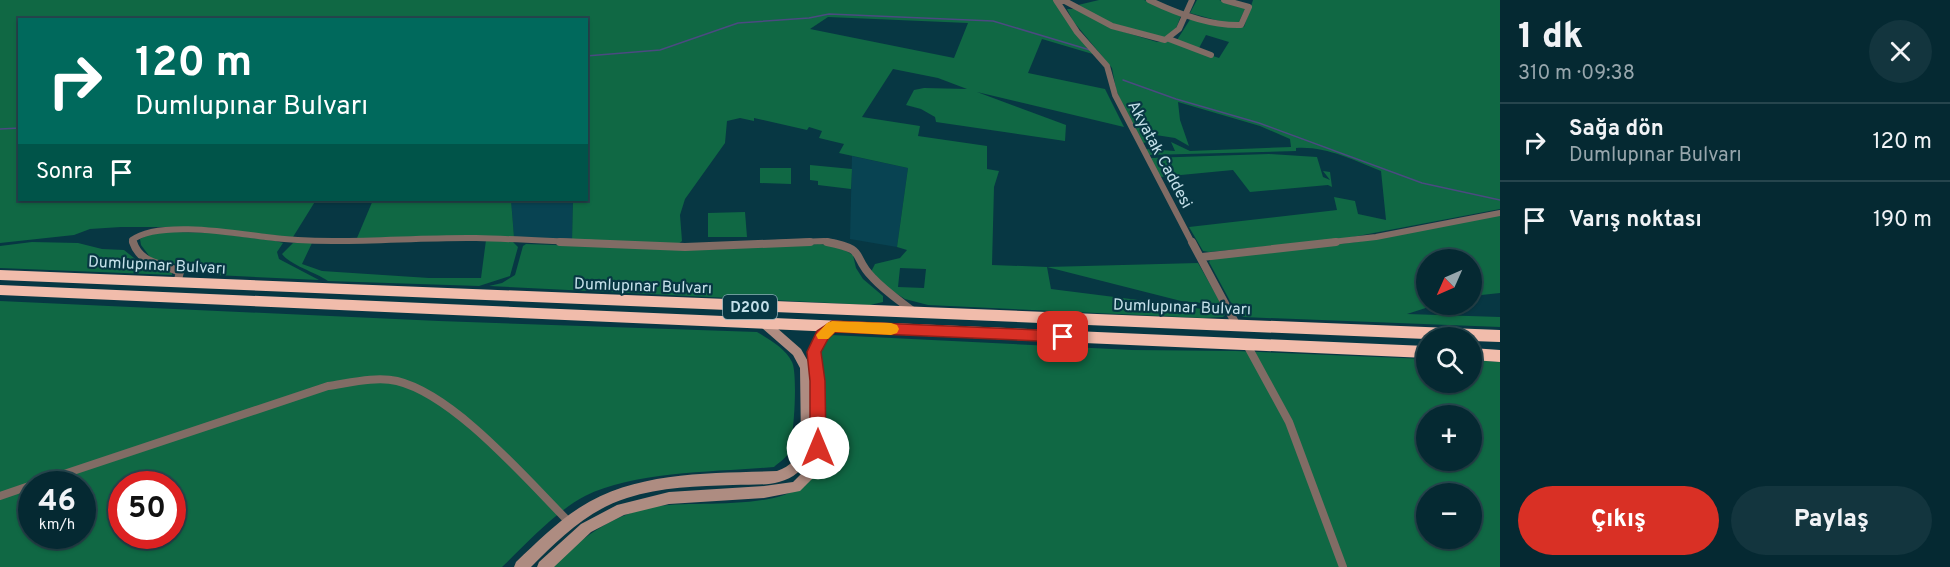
<!DOCTYPE html>
<html lang="tr">
<meta charset="utf-8">
<style>
body{margin:0;font-family:Overpass,sans-serif;background:#13353e;color:#f1f3f6;height:100vh;display:flex;flex-direction:column;font-size:22px;white-space:nowrap}
*{box-sizing:border-box;margin:0}
p{font-size:20px;color:#97a6ac}
.icon{flex:none;width:33px;height:33px;fill:none;stroke:currentColor;stroke-width:2;stroke-linecap:round;stroke-linejoin:round}
.map{position:relative;flex:1;overflow:hidden}
.side{display:flex;flex-direction:column;background:#052932;width:450px}
.side>*{flex:none}
.guide{position:absolute;left:18px;top:18px;width:570px;height:183px;border-radius:0px;box-shadow:0 2px 4px #0004,0 0 0 2px #26454d;background:#00695c;color:#fff;overflow:hidden}
.needle{width:39px;rotate:225deg}
.tools{position:absolute;left:1416px;top:249px;display:grid;gap:12px}
.tools a{display:grid;place-items:center;width:66px;height:66px;border-radius:50%;background:#052932;box-shadow:0 2px 4px #0004,0 0 0 2px #26454d;font-size:30px}
.speed{position:absolute;left:18px;top:471px;display:flex;gap:12px;font-size:30px;font-weight:700;text-align:center}
.speed>*{display:grid;place-content:center;width:78px;height:78px;border-radius:50%;background:#052932;box-shadow:0 2px 4px #0004,0 0 0 2px #26454d;line-height:1}
.speed small{font-size:15px;font-weight:400}
.speed .limit{border:9px solid #d22;background:#fff;color:#111}
.pin{position:absolute;display:grid;place-items:center;width:51px;height:51px;color:#fff;margin:-26px;border-radius:12px;box-shadow:0 3px 9px #0006}
.me{position:absolute;width:66px;margin:-33px;rotate:0deg;stroke-linejoin:round;filter:drop-shadow(0 0 4px #0008)}
.turn{display:flex;align-items:center;gap:21px;height:126px;padding:0 18px;font-size:27px}
.turn .icon{width:78px;height:78px;stroke-width:2.5}
.turn b{display:block;font-size:42px;line-height:51px}
.then{display:flex;align-items:center;height:57px;padding:0 18px;background:#0003;gap:12px;font-size:22px}
.round{display:grid;place-items:center;flex:none;width:63px;height:63px;border-radius:32px;background:#13353e}
.summary{display:flex;align-items:center;justify-content:space-between;height:102px;padding:0 18px}
h1{font-size:36px;font-weight:800;line-height:45px}
.cta{display:flex;gap:12px;margin-top:auto;padding:12px 18px}
.cta a{flex:1;height:69px;border-radius:36px;background:#d93025;color:#fff;font-size:24px;font-weight:800;line-height:69px;text-align:center}
.cta a+a{background:#13353e;color:#f1f3f6}
ul{padding:0;list-style:none}
li{display:flex;align-items:center;gap:18px;height:78px;padding:0 18px;border-top:2px solid #26454d}
li div{flex:1}
li b{display:block;font-size:22px}
li em{font-style:normal}
main{display:flex;flex:1;min-height:0}
.map>svg:first-child{display:block}
.built{fill:#084352}
.green{fill:#106844;fill-rule:evenodd}
.lines{fill:none;stroke-linecap:round;stroke-linejoin:round}
.stream{stroke:#4b4a81;stroke-width:1.5}
.street-far1{stroke:#816c65;stroke-width:6}
.street{stroke:#816c65;stroke-width:8}
.secondary{fill:#ae8c81;fill-rule:evenodd}
.highway{fill:#f1bcab;fill-rule:evenodd}
.route{fill:#d93025;stroke:#8d1f18;stroke-width:1.5}
.slow{fill:#f59e0b}
.labels{text-anchor:middle;stroke-width:4.5;stroke-linejoin:round;paint-order:stroke}
.shield{fill:#073743;stroke:#8badb7;stroke-width:1.5}
.shield-label{font-size:15px;font-weight:bold;fill:#c4e0e9}
.street-label{font-size:16px;fill:#c4e0e9;stroke:#073743}
</style>
<main>
<div class="map">
<svg width="1500" height="567" viewBox="0 0 1500 567">
<rect width="100%" height="100%" fill="#073743"/>
<g class="built">
<path d="M852,156L908,168L897,247L850,239Z"/>
<path d="M511,200H573L572,241L514,237Z"/>
</g>
<g class="green">
<path d="M0,0H1054L1096,55L1042,39L1028,73L1105,89L1124,127L977,92L1066,125L1065,141L936,122L935,117L921,109L906,105L914,90L924,88L967,89L938,78L893,69L862,117L920,126L918,136L987,146V169L999,171L994,187L992,265L1047,267L1198,263L1222,305L1181,301L1047,267L1051,289L1154,302L1155,304L1223,311L1225,315L1223,317L1203,318L928,305L905,299L886,287L871,272L875,264L900,258L907,250L897,247L908,168L839,153L844,144L819,138L822,131L809,127L807,130L754,118V121L740,118L727,121L725,143L685,199L680,215L682,241L678,244L572,241L573,200H586V20H20V200H316L293,237L163,227H121L90,229L74,235L0,243ZM828,17L968,23L954,58L810,29ZM900,268L926,269L924,288L898,287Z"/>
<path d="M1099,0H1144L1182,13L1175,31L1166,38L1107,22L1078,5Z"/>
<path d="M1197,0H1219L1246,7L1238,24L1234,25L1190,13Z"/>
<path d="M1253,0H1500V209L1342,239L1209,252L1203,251L1189,227L1337,210L1334,197L1355,201L1358,214L1386,220L1381,171C1353,160 1326,146 1296,148V151L1148,155L1145,149L1175,151L1171,142L1190,151L1291,147L1290,139L1260,126L1178,102L1180,120L1189,146L1175,138L1143,133L1147,142L1143,143L1122,104L1116,89L1112,68L1073,21L1067,9H1075L1114,29L1157,42H1171L1219,58L1229,42L1206,35L1199,48L1177,40L1191,18L1231,27H1244Z"/>
<path d="M1269,154L1317,157L1323,177L1330,180L1323,171L1330,172L1332,187L1328,185L1250,192L1233,170L1160,177L1149,158Z"/>
<path d="M810,165L852,169L851,189L818,185V181L810,180Z"/>
<path d="M760,168H791V184L760,183Z"/>
<path d="M373,200H511L514,237L357,238Z"/>
<path d="M745,212L747,237H708V213Z"/>
<path d="M1500,214V293L1472,296V260H1426V304L1435,305L1407,314L1500,317V327L1243,317L1230,301L1209,262L1211,259L1357,242Z"/>
<path d="M174,232L215,233L276,241L283,243L277,252L279,259L319,280L215,275L213,273L216,267C195,262 174,266 153,261L141,245L140,239L153,233Z"/>
<path d="M486,240L513,242L518,247L510,276L479,286L328,281C315,272 290,265 282,254L293,243H312L302,264L322,271L429,278H481Z"/>
<path d="M32,242L78,243L102,249L124,250L149,270L172,272V275L0,268V246Z"/>
<path d="M526,244L703,250L820,244L839,247L853,255L856,268L863,279L883,296V302L870,305L489,286L502,283L515,275L523,246Z"/>
<path d="M0,301L439,321L757,332C770,340 785,348 792,362C798,374 794,441 788,454C785,459 778,463 774,467C718,472 635,471 585,496C556,511 526,544 502,567H0ZM32,484H82V536H32ZM122,484H172V536H122Z"/>
<path d="M831,335L1132,350L1236,351L1426,359V382H1472V360L1500,362V567H552C583,537 608,517 652,507C698,498 806,518 822,460C830,435 819,379 817,351L822,341ZM1426,416H1472V460H1426ZM1426,494H1472V538H1426Z"/>
</g>
<g class="lines">
<g class="stream">
<path d="M586,56L660,50L738,23L809,18L829,14L993,21L1090,50"/>
<path d="M1123,80L1176,99L1259,123L1422,183L1500,200"/>
<path d="M0,129L20,128"/>
</g>
<g class="street-far1">
<path d="M1056,0L1077,32L1107,66L1115,95L1192,243"/>
<path d="M1149,0C1176,13 1210,26 1241,25L1249,7L1224,0"/>
<path d="M1057,1H1065L1112,26L1165,40L1179,29L1192,0"/>
<path d="M1169,39L1211,55"/>
<path d="M133,243L132,240C158,220 234,233 266,237C335,246 406,237 476,238C515,239 555,241 595,243"/>
<path d="M775,243L824,241L835,243"/>
<path d="M1323,243L1376,237L1500,213"/>
</g>
<g class="street">
<path d="M133,242C140,264 161,263 180,272L177,283"/>
<path d="M560,242L685,247L810,242"/>
<path d="M827,242C869,250 850,255 873,278C885,291 900,301 914,312"/>
<path d="M1192,242L1237,326"/>
<path d="M1202,257L1336,242"/>
<path d="M1247,345L1289,422L1343,567"/>
<path d="M34,484L328,386C349,383 376,376 397,381C455,395 527,480 570,523"/>
<path d="M0,496L32,485"/>
</g>
<path class="secondary" d="M765,320L769,321L801,349L810,365C808,347 815,330 832,323L836,324L837,327L826,338L820,352L824,381V448L815,476L800,491L764,498L669,504L624,515L591,532L554,567H537L539,562L581,524L617,505L669,492L764,486L793,482L806,469L809,456C803,470 794,478 779,482C765,486 748,484 733,485C698,486 661,487 627,498C588,510 559,539 531,567H514L516,562C536,543 556,523 579,508C638,470 710,474 777,471C791,466 798,458 801,443L800,368L793,355L761,327L760,324L761,321Z"/>
<g class="highway">
<path d="M0,270L1500,330V342L1472,341V338L1426,339L0,280Z"/>
<path d="M0,285L1426,346V358L0,295Z"/>
<path d="M1472,348L1500,350V362L1472,360Z"/>
</g>
</g>
<path class="route" d="M832,321L1063,331L1068,332L1070,337L1068,341L1063,342L835,332L828,339L821,352L825,381L826,448L824,453L818,455L812,453L810,448V381L807,352L817,331Z"/>
<path class="slow" d="M832,321L891,323L897,325L899,329L897,333L891,335L835,332L828,339H818L816,335L827,323Z"/>
<g class="labels">
<rect class="shield" x="723" y="295" width="54" height="24" rx="4.5"/>
<g class="shield-label">
<text x="750" y="312">D200</text>
</g>
<g class="street-label">
<text transform="translate(1161 154) rotate(62)" y="6">Akyatak Caddesi</text>
<text transform="translate(157 264) rotate(3)" y="6">Dumlupınar Bulvarı</text>
<text transform="translate(643 285) rotate(2)" y="6">Dumlupınar Bulvarı</text>
<text transform="translate(1182 306) rotate(2)" y="6">Dumlupınar Bulvarı</text>
</g>
</g>
</svg>
<div class="tools">
<a><svg class="needle" viewBox="-14 -14 28 28"><path d="M0-13l5 13h-10z" fill="#e53935"/><path d="M0 13l5-13h-10z" fill="#97a6ac"/></svg></a>
<a><svg class="icon" aria-label="search" viewBox="0 0 24 24"><circle cx="10" cy="10" r="6"/><path d="M15 15l6 6"/></svg></a>
<a>+</a>
<a>−</a>
</div>
<div class="speed"><div>46<small>km/h</small></div><div class="limit">50</div></div>
<div class="pin" style="left:1063px;top:337px;background:#d93025"><svg class="icon" aria-label="arrive" viewBox="0 0 24 24"><path d="M6 21V4h12l-3 4 3 4H6"/></svg></div>
<svg class="me" style="left:818px;top:448px" viewBox="-20 -20 40 40"><circle r="19" fill="#fff"/><path d="M0-13L10 11 0 6-10 11z" fill="#d93025"/></svg>
<div class="guide">
<div class="turn"><svg class="icon" aria-label="right" viewBox="0 0 24 24"><path d="M7 20v-9h11M14 6l5 5-5 5"/></svg><div><b>120 m</b>Dumlupınar Bulvarı</div></div>
<div class="then">Sonra<svg class="icon" aria-label="arrive" viewBox="0 0 24 24"><path d="M6 21V4h12l-3 4 3 4H6"/></svg></div>
</div>
</div>
<section class="side">
<div class="summary"><div><h1>1 dk</h1><p>310 m · 09:38</p></div><a class="round"><svg class="icon" aria-label="close" viewBox="0 0 24 24"><path d="M6 6l12 12M18 6L6 18"/></svg></a></div>
<ul>
<li><svg class="icon" aria-label="right" viewBox="0 0 24 24"><path d="M7 20v-9h11M14 6l5 5-5 5"/></svg><div><b>Sağa dön</b><p>Dumlupınar Bulvarı</p></div><em>120 m</em></li>
<li><svg class="icon" aria-label="arrive" viewBox="0 0 24 24"><path d="M6 21V4h12l-3 4 3 4H6"/></svg><div><b>Varış noktası</b></div><em>190 m</em></li>
</ul>
<div class="cta"><a>Çıkış</a><a>Paylaş</a></div>
</section>
</main>
